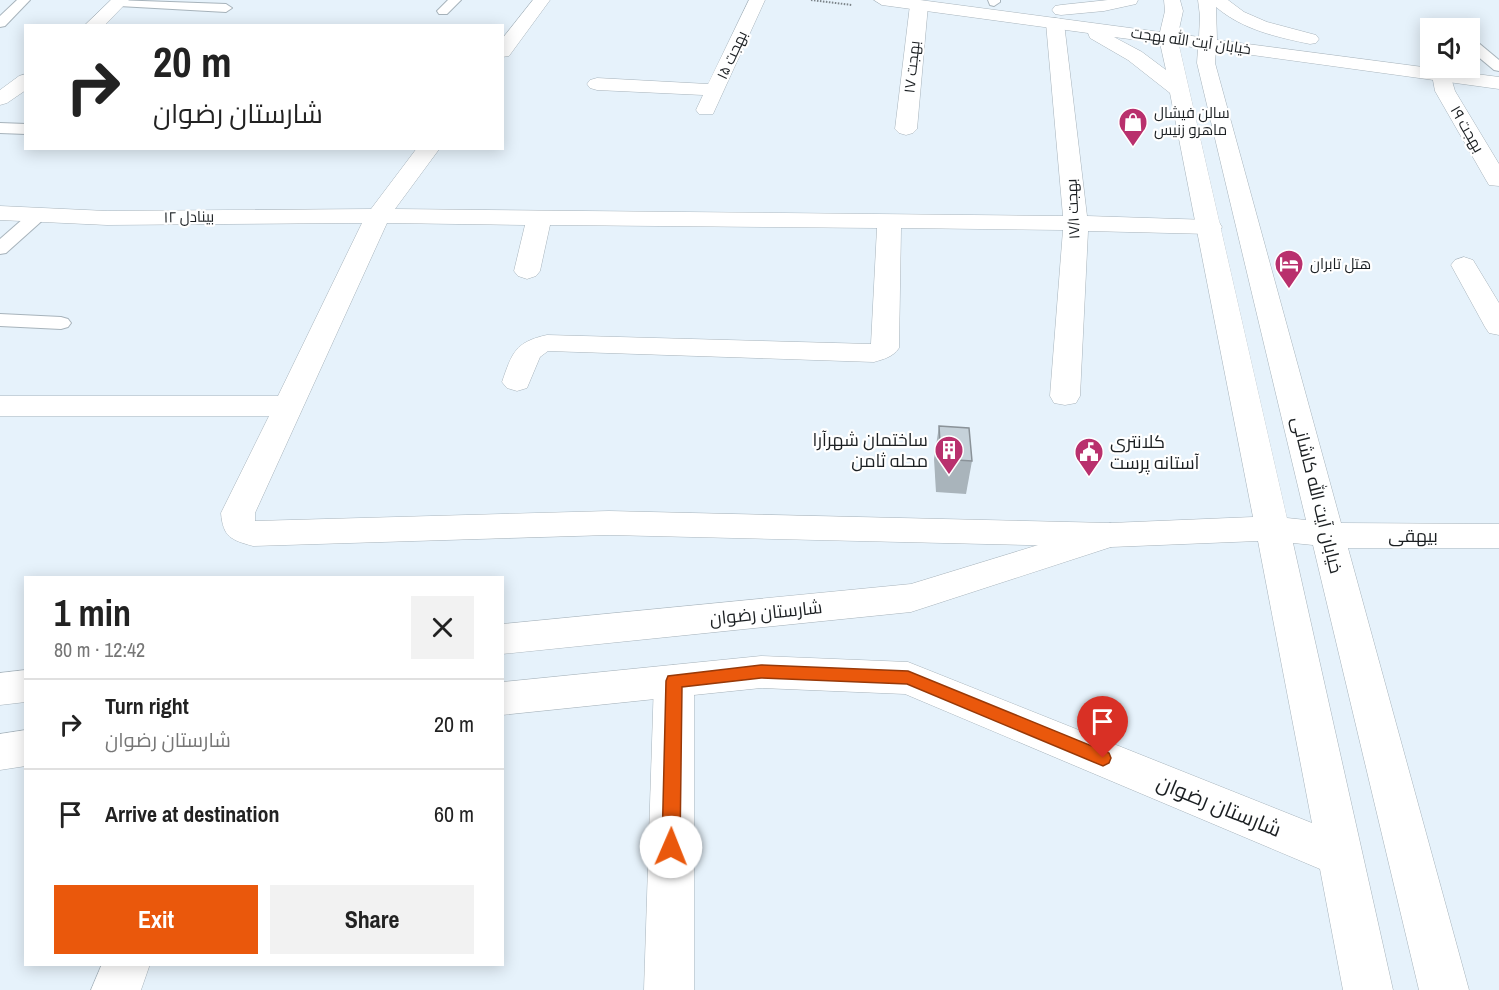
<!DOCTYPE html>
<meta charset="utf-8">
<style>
body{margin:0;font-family:"Archivo Narrow",Cairo,sans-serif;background:#f2f2f2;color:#222;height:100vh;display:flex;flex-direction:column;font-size:22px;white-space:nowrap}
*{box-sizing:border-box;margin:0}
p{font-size:20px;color:#767676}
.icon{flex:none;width:33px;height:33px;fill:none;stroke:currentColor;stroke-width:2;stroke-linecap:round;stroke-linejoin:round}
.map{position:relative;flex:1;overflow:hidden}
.sheet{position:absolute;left:24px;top:576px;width:480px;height:390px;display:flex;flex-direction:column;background:#fff;border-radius:0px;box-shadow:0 3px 15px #0003}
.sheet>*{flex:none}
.guide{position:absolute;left:24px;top:24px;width:480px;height:126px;border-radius:0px;box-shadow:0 3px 15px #0003;background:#fff;color:#222;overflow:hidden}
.controls{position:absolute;left:1420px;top:18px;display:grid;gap:12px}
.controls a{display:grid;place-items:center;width:60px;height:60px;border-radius:0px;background:#fff;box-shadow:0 3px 15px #0003;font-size:30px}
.pin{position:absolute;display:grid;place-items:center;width:51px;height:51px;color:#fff;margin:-62px -26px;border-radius:50% 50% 50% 0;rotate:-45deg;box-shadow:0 0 6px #0007}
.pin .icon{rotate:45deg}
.me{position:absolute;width:66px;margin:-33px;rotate:1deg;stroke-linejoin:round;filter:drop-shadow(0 0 4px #0008)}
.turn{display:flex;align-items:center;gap:21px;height:126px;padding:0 30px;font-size:27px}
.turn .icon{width:78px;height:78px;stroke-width:2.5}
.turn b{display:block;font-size:42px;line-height:51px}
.round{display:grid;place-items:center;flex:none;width:63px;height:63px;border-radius:0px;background:#f2f2f2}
.head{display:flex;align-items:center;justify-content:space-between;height:102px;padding:0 30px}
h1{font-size:36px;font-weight:800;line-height:45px}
.button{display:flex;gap:12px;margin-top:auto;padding:12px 30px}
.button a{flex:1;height:69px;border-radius:0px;background:#ea580c;color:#fff;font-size:24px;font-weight:800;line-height:69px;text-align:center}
.button a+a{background:#f2f2f2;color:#222}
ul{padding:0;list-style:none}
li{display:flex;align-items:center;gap:18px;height:90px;padding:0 30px;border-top:2px solid #e0e0e0}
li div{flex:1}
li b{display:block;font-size:22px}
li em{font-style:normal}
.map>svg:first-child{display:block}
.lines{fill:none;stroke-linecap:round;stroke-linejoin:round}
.lane-casing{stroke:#a7b3bb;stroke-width:2}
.street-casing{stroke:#a7b3bb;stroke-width:1}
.secondary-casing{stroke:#a7b3bb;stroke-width:1}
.path{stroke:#7c8489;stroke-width:2;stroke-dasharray:1.5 1.5;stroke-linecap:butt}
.lane{fill:#fff;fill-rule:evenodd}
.street{fill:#fff;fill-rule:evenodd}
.secondary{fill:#fff;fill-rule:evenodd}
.wall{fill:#a9b4bb}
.building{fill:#c5d1d9;stroke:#8a9298;stroke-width:1.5}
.route{fill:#ea580c;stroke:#983908;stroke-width:1.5}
.labels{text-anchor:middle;stroke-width:4.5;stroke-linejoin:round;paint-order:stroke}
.far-street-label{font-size:15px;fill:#1b1f22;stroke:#fff}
.far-poi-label{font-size:15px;fill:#1b1f22;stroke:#fff;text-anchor:start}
.poi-label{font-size:18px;fill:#1b1f22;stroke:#fff;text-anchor:end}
.street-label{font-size:18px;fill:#1b1f22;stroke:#fff}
.near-street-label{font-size:21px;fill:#1b1f22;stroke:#fff}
</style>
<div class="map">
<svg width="1499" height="990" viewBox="0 0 1499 990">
<rect width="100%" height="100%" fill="#e6f2fb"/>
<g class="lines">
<g class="lane-casing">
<g id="lane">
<path d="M17,0H30L5,26L0,27V16Z"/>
<path d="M114,0L226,4L232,8L226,12L119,6L115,5Z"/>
<path d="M448,0H461L447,14H439L437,11Z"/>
<path d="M988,0H1000V2L994,6L990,5Z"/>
<path d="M1470,39L1475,40L1499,60V71L1494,70L1470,50Z"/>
<path d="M0,123L26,124V134L0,133Z"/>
<path d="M38,210L44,211L47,215L44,219L6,253L0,254V239L32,211Z"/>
<path d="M0,314L61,317L68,319L71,323L68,327L61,329L0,326Z"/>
</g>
</g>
<g class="street-casing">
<g id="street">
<path d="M111,0H129L104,26H84Z"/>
<path d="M533,0H550L509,56L502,57V39Z"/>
<path d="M749,0H765L713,114H699L696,110L703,95L597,90L590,88L587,84L590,80L597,78L708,84Z"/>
<path d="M919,0L928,5L917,129L913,133L906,135L899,133L895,129L910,5L913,1Z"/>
<path d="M1055,18L1061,19L1064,23L1087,216L1210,220L1219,222L1222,227L1219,232L1210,234L1088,231L1080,396L1076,403L1065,405L1054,403L1050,396L1063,230L901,228L899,348C893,357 884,359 874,362L548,351L540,357L527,388L517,391L507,388L502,382C512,353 515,342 547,335L871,344L877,228L550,225L540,271L536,276L527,279L518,276L514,271L525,225L387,223L255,513V521L609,511L1110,523L1122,526L1127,535L1122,544L1110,547L609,535L253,546C231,540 223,537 221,513L269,416H0V396H278L362,223L107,225L0,220V206L107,211L371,209L417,148H440L395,209L1063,216L1046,23L1049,19Z"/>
<path d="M1442,69L1449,71L1455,91L1499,164V186L1489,185L1486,180L1435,91L1432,75L1435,71Z"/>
<path d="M26,74V90L7,103L0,105V90L19,76Z"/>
<path d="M1464,257L1473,260L1499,303V335L1489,333L1485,327L1451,265L1455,260Z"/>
<path d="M674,665L688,670L694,681V990H644L654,681L660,670Z"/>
<path d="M102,964H150L141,990H91Z"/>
</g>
</g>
<g class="secondary-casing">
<g id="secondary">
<path d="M874,0H920L1160,32L1165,11L1164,0H1180L1183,11L1178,34L1199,37L1200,16L1198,0H1228L1244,12L1267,22L1316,35L1319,39L1316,43L1310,44C1277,37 1243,30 1216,7L1217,40L1499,77V89L1216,50L1215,63L1341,523L1499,524V548H1348L1469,990H1419L1313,545L1293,543L1393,990H1343L1320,869L905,694L761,688L502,715V682L761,656L908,662L1312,823L1258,541L1111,547L911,612L502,654V624L911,584L1110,523L1253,517L1170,93L1128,60L1090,38L1088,33L882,5ZM1114,37L1160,43L1166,70L1142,52ZM1179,45L1198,48L1197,63L1306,520L1287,518Z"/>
<path d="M1108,0H1138L1136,4L1104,11L1061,15L1055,14L1052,10L1055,6L1061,5Z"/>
<path d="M26,670V702L0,705V673Z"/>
<path d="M26,730V766L0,770V734Z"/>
</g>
</g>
<path class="path" d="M811,0L852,5"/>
<use href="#lane" class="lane"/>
<use href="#street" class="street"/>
<use href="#secondary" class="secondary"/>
</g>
<path class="wall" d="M939,426L972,461L966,494L936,492L934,459Z"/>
<path class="building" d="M939,426L969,428L972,461L941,459Z"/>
<path class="route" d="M761,665L908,671L1109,753L1111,758L1109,763L1103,766L907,684L761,678L682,687L680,847L677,853L671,856L664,853L662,847L666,681L668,676Z"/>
<defs>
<g id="shop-pin" transform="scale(1.5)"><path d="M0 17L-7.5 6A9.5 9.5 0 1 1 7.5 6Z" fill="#b9306d" stroke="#fff"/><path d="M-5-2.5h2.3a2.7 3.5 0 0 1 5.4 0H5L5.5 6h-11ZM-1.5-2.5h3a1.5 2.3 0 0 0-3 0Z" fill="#fff"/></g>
<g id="hotel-pin" transform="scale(1.5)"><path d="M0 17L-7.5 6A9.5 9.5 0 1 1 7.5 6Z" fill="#b9306d" stroke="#fff"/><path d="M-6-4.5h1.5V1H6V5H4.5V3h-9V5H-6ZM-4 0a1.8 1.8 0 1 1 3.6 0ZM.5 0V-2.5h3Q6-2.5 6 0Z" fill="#fff"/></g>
<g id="building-pin" transform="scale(1.5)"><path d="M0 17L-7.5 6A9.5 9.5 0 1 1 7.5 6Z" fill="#b9306d" stroke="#fff"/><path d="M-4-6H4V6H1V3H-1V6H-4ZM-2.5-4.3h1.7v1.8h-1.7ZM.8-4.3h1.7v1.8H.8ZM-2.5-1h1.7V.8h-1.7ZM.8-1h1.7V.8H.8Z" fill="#fff"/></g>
<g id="civic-pin" transform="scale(1.5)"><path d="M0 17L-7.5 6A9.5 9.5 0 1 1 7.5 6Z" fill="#b9306d" stroke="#fff"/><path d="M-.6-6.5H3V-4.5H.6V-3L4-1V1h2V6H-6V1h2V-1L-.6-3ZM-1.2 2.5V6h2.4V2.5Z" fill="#fff"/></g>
</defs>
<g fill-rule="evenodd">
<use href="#shop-pin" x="1133" y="122"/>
<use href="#hotel-pin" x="1289" y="264"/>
<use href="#building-pin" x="949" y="450"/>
<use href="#civic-pin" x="1089" y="452"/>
</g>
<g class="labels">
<g class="far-street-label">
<text transform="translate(1191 41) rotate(8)" y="5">خیابان آیت الله بهجت</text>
<text transform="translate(732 55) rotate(-65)" y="5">بهجت ۱۵</text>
<text transform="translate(912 67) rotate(-84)" y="5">بهجت ۱۷</text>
<text transform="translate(1467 129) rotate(60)" y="5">بهجت ۱۹</text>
<text transform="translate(1073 209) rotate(-93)" y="5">بهجت ۱۷/۱</text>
<text transform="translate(189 217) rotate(-1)" y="5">بینادل ۱۲</text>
</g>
<g class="far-poi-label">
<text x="1154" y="118">سالن فیشال<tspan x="1154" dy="17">ماهرو زنیس</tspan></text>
<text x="1310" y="269">هتل تابران</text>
</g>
<g class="poi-label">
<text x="928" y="446">ساختمان شهرآرا<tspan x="928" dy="21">محله ثامن</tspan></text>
<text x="1110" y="448" text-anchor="start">کلانتری<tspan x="1110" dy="21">آستانه پرست</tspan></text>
</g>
<g class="street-label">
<text transform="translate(1317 495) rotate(76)" y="6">خیابان آیت الله کاشانی</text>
<text x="1413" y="542">بیهقی</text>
<text transform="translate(766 613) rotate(-6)" y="6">شارستان رضوان</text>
</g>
<g class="near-street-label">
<text transform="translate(1219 806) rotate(22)" y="7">شارستان رضوان</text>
</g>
</g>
</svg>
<div class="controls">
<a><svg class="icon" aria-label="sound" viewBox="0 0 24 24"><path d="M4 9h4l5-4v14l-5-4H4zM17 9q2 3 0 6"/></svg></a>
</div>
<div class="pin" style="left:1103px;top:758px;background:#d93025"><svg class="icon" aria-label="arrive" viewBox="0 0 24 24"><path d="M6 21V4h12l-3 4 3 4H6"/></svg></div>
<svg class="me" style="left:671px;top:847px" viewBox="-20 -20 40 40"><circle r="19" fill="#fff"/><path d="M0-13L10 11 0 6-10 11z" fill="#ea580c"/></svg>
<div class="guide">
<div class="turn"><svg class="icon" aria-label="right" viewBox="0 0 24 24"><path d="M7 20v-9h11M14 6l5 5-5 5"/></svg><div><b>20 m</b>شارستان رضوان</div></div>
</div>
<section class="sheet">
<div class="head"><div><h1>1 min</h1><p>80 m · 12:42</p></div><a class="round"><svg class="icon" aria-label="close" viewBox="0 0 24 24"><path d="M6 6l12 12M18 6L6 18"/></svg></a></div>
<ul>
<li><svg class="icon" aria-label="right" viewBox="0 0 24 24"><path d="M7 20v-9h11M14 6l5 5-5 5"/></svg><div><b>Turn right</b><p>شارستان رضوان</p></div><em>20 m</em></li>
<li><svg class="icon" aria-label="arrive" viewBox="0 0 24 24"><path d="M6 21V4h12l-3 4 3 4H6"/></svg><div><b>Arrive at destination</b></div><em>60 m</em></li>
</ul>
<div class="button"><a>Exit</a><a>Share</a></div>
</section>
</div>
